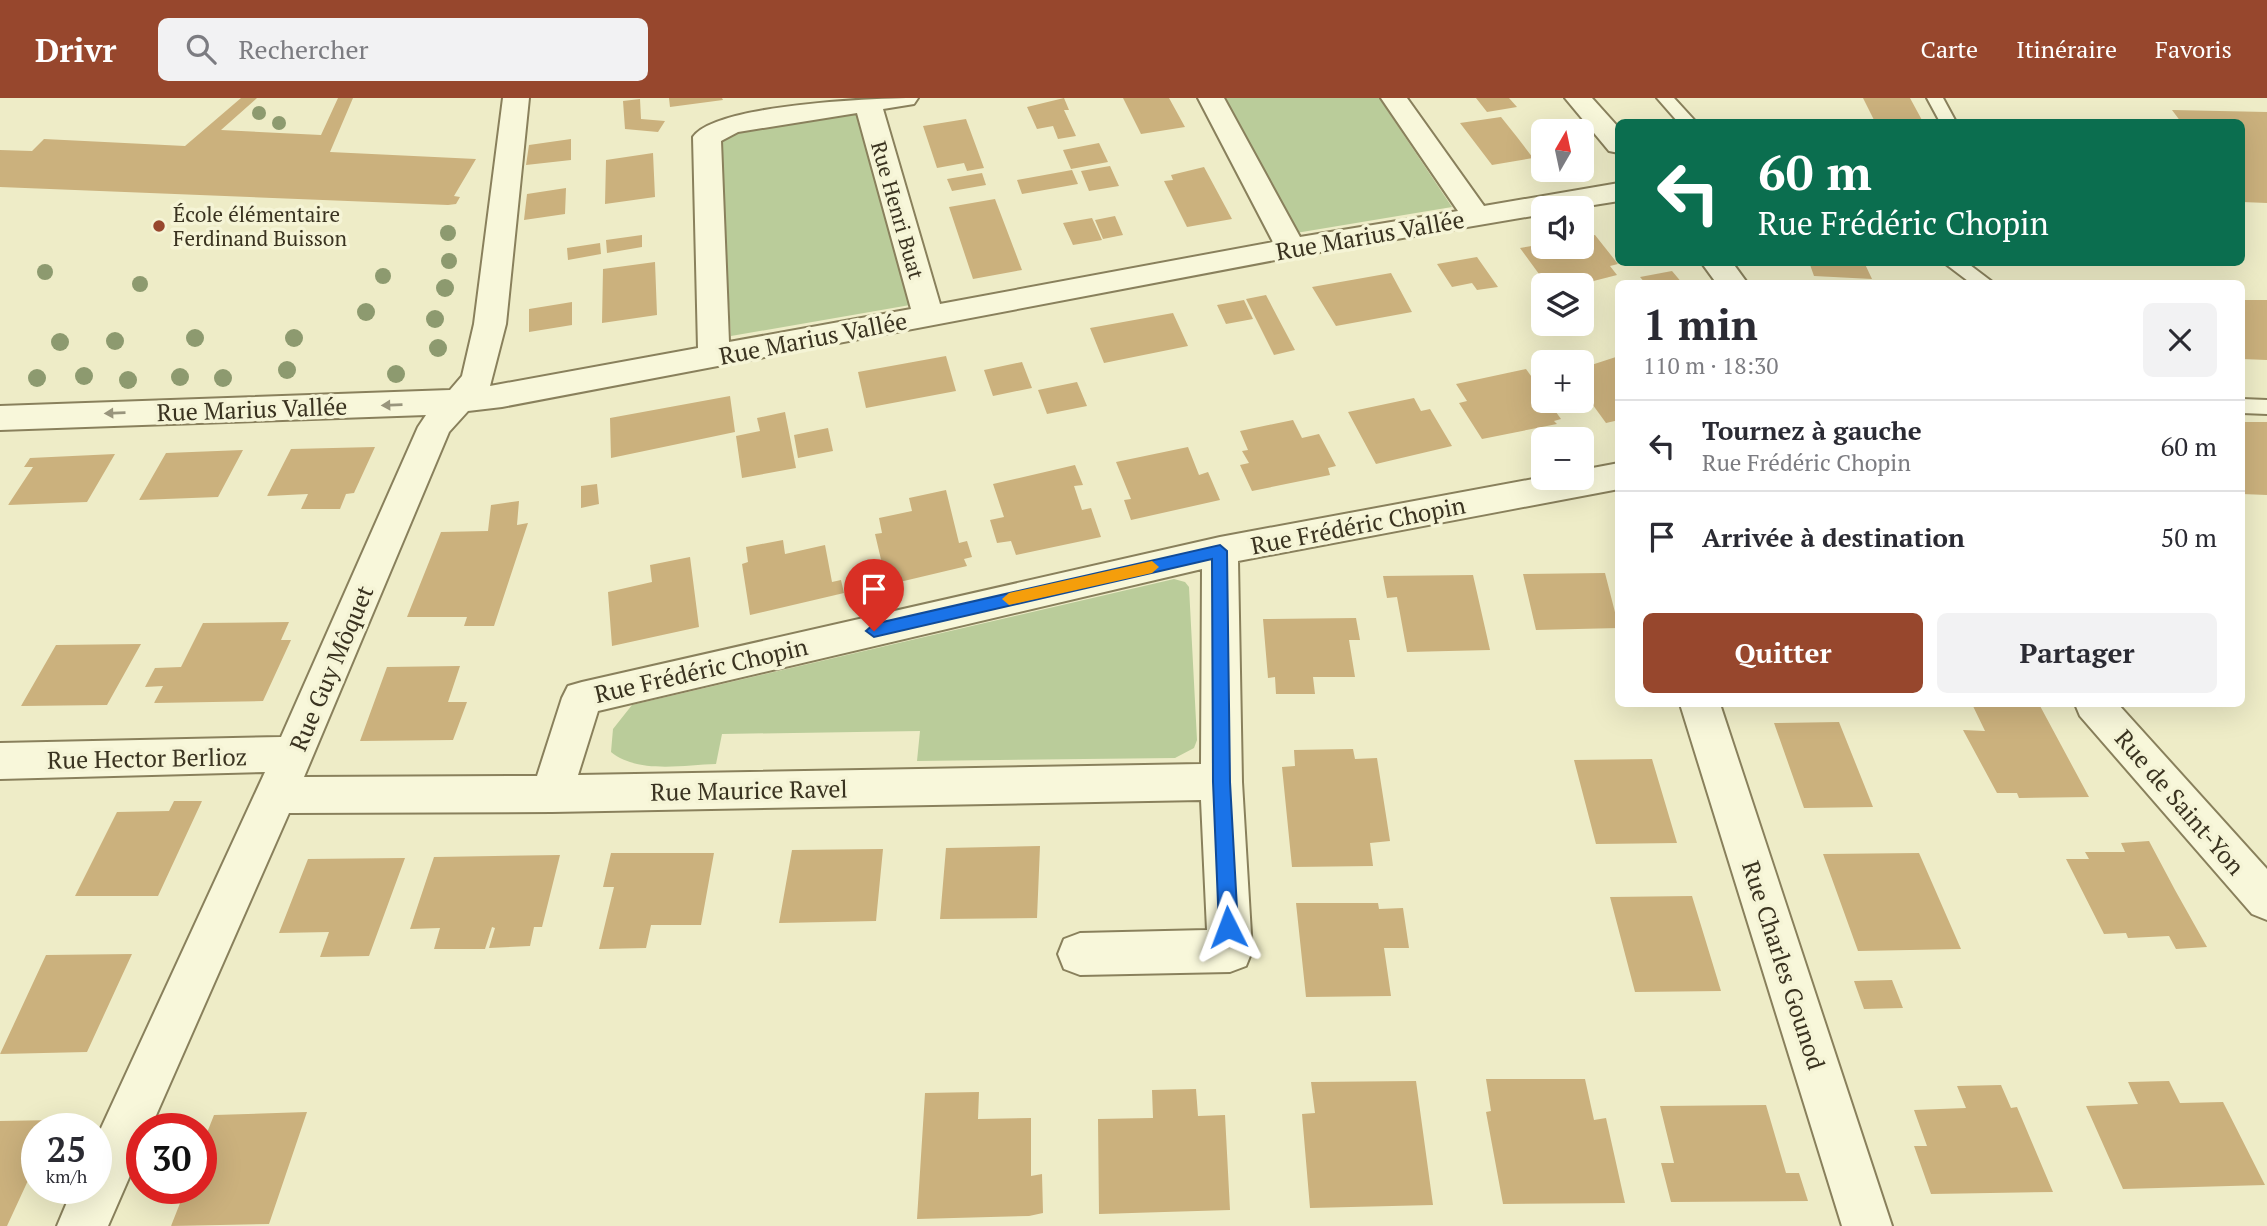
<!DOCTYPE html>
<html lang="fr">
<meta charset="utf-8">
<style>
body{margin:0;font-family:"PT Serif",serif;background:#f2f2f3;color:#2b2b33;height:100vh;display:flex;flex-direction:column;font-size:26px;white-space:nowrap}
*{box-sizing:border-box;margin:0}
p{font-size:23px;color:#7c7c81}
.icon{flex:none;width:38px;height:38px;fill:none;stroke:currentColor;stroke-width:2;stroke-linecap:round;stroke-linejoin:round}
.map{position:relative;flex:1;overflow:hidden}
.details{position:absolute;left:1615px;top:182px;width:630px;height:427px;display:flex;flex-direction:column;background:#fff;border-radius:10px;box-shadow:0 7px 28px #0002}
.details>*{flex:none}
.hud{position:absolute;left:1615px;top:21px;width:630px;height:147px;border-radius:10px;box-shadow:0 7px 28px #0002;background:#0b6e4f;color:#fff;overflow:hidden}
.needle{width:46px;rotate:9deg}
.fabs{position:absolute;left:1531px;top:21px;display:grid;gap:14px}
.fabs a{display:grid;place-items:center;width:63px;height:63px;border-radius:10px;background:#fff;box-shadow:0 7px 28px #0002;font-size:35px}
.speed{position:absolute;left:21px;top:1015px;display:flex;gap:14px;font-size:35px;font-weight:700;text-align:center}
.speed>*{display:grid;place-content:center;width:91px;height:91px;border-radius:50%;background:#fff;box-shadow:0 7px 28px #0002;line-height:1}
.speed small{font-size:18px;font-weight:400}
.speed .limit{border:10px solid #d22;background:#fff;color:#111}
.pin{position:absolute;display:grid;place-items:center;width:60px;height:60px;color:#fff;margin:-72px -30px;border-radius:50% 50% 50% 0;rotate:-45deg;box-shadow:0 0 7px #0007}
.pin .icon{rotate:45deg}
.me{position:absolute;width:77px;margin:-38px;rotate:357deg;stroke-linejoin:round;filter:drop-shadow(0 0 5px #0008)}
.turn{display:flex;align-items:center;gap:24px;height:147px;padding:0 28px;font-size:32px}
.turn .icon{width:91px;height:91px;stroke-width:2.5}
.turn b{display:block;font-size:49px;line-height:60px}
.round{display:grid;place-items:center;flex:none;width:74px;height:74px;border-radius:10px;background:#f2f2f3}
.head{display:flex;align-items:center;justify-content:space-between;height:119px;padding:0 28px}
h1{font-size:42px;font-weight:700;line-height:52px}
.button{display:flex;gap:14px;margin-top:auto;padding:14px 28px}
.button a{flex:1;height:80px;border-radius:10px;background:#97472d;color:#fff;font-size:28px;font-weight:700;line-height:80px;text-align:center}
.button a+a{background:#f2f2f3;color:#2b2b33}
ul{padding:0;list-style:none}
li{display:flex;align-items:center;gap:21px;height:91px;padding:0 28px;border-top:2px solid #e1e1e2}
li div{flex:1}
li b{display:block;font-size:26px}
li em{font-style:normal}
header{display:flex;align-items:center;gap:42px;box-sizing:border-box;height:98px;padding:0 35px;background:#97472d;color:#fff}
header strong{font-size:33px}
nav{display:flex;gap:38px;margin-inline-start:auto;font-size:24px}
.search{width:490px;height:63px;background:#f2f2f3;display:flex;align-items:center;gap:18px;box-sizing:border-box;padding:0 24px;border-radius:10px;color:#7c7c81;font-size:26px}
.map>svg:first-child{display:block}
.green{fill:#bacc9a}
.building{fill:#cbb17d}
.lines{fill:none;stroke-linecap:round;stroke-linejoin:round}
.lane-casing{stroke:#89805c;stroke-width:4}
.street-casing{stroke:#89805c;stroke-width:4}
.lane{fill:#f8f7da;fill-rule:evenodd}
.street{fill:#f8f7da;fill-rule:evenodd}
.tree{fill:#8d9a6f}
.oneway{fill:#99957d}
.route{fill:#1a73e8;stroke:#114b97;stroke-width:2}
.slow{fill:#f59e0b}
.poi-dot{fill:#97472d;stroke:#f5f4d6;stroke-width:2.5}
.labels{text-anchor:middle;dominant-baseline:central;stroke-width:7;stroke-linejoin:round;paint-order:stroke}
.far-street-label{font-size:21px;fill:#3a3320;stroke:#f5f4d6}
.far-poi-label{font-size:21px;fill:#3a3320;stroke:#f5f4d6;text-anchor:start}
.street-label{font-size:24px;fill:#3a3320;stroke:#f5f4d6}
</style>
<header>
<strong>Drivr</strong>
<div class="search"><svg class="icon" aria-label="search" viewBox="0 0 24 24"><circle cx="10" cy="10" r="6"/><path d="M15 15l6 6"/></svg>Rechercher</div>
<nav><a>Carte</a><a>Itinéraire</a><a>Favoris</a></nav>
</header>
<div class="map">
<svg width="2267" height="1128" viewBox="0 0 2267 1128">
<rect width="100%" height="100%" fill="#eeecc7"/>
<path class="green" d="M1224 0H1379L1452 109 1296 135Z
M858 15 910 207 731 238 719 41 732 33Z
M1174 481 1185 484 1189 489 1197 642 1194 650 1175 660 917 663 920 633 722 636 716 666C683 667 638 676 611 654L613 631 632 607Z"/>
<path class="building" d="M241 0H257L221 32 321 37 338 0H353L330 54 476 61 454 98 460 99 456 106 448 107 0 89V52L32 53 44 41 185 48Z
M669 0H722L723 2 670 9Z
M1064 0 1069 12H1064L1076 38 1058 41 1053 28 1037 31 1027 9Z
M1123 0H1169L1185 29 1141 36Z
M1476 0H1509L1517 9 1487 14Z
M1863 0H1910L1923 24H1875Z
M640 1 641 21 665 23 658 34 625 31 623 3Z
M2172 12 2267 14V105L2242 104V24H2181Z
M1501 19 1517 39 1533 60 1492 67 1460 25Z
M966 21 984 70 967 73 964 65 937 70 923 28Z
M571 41V62L526 67 529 47Z
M1099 45 1108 64 1071 71 1063 52Z
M653 55 655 99 605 106 606 62Z
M1110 68 1119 88 1089 93 1081 73Z
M1204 69 1232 121 1187 129 1164 83 1173 82 1171 77Z
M1072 72 1078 86 1022 96 1017 82Z
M982 75 986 87 952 93 947 81Z
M566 90 565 116 524 122 527 96Z
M995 101 1022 172 973 181 949 109Z
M1115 118 1123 137 1103 141 1095 122Z
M1092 120 1102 142 1073 147 1063 125Z
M642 137V149L607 155 606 142Z
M1595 137 1618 166 1610 168 1617 177 1578 187H1547L1520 150 1544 146V149H1582V139Z
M600 145 601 156 568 162 567 150Z
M1477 159 1498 189 1477 192 1472 185 1452 189 1437 166Z
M655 164 657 217 602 225 603 171Z
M1809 164H1864L1872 181 1814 178Z
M1672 173 1683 186H1646L1640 179Z
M1391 175 1412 214 1336 228 1312 189Z
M1266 197 1278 220 1295 252 1274 257 1246 201Z
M1244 202 1253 221 1226 226 1217 207Z
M2242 202H2267V262L2242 261Z
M572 204V227L529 234V211Z
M1173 215 1188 248 1104 265 1090 230Z
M946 258 956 293 866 310 858 274Z
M1619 258V322L1606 325 1582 292V270Z
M1022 264 1032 290 993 298 984 272Z
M1526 271 1544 296V303H1548L1561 321 1554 323 1557 326 1482 341 1459 305 1467 303 1456 286Z
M1077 284 1087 308 1047 316 1038 292Z
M730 298 735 334 611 360 610 320Z
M1414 300 1421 313 1430 311 1452 348 1376 366 1348 314Z
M785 314 796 370 742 380 736 338 760 333 757 320Z
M1293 322 1302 340 1319 336 1336 368 1328 370 1330 377 1252 393 1240 367 1249 365 1242 353 1248 352 1240 333Z
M2242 324H2267V397L2242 396Z
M828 330 833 353 798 360 794 337Z
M375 349 354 395 346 396 340 411H301L308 396 267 398 291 351Z
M1188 349 1199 377 1208 374 1220 402 1131 422 1124 402 1131 401 1116 364Z
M243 352 218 399 139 402 166 355Z
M115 356 87 404 8 407 33 369H24L30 360Z
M1075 367 1083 387 1074 388 1082 412 1091 410 1101 439 1016 457 1011 443 997 445 990 422 1004 419 993 386Z
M597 386 599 406 581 410V388Z
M946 392 959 445 967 443 972 459 964 461 967 468 887 487 875 436 882 435 879 420 912 413 909 400Z
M519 403 517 427 528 425 494 528H464L467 519H407L441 434 488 433 491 407Z
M783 442 785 456 825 447 832 484 841 482 844 495 750 517 742 466 748 464 746 449Z
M690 459 699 529 612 548 608 494 652 484 650 467Z
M1605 475 1619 530 1536 532 1523 476Z
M1473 477 1490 552 1407 554 1397 499 1387 500 1383 478Z
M1356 520 1360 542H1349L1355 579H1313L1315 596H1276L1275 579 1268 580 1263 521Z
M289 524 281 542H291L263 603 154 605 163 588 145 589 155 570 181 569 203 525Z
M141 546 107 607 21 608 56 547Z
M460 568 448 604H467L453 642 360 643 387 569Z
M1972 606H2039L2089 699 2019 700 2017 695H1997L1963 632 1985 633Z
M1839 624 1873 709 1804 710 1774 625Z
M1353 651 1355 661 1377 660 1390 743 1370 745 1373 768 1292 769 1282 669 1295 668 1294 652Z
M1652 661 1677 745 1596 746 1574 662Z
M174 703H202L158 798H75L117 714 169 713Z
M2149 743 2175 792 2207 849 2176 851 2169 838 2128 840 2126 835 2104 836 2066 761H2089L2085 754H2125L2121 745Z
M1040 748 1037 820 940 821 946 750Z
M883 751 876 823 779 825 792 752Z
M611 755H714L701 827H651L646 850 599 851 614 789H603Z
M1919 755 1961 851 1858 853 1823 756Z
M560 757 542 829H534L530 848 489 850 495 830 492 829 485 851H434L440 830 410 831 434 759Z
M405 760 369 858 320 859 329 834 279 835 308 761Z
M1692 798 1721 893 1635 894 1610 799Z
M1296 805H1378L1379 811 1403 810 1409 850H1384L1391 898 1306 899Z
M132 856 87 954 0 956 46 857Z
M1892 882 1903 910 1864 911 1854 883Z
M1486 981H1585L1594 1022 1606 1020 1625 1105 1503 1106 1486 1014 1491 1013Z
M1416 983 1433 1107 1310 1110 1302 1016 1315 1015 1311 984Z
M2169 983 2180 1005 2223 1004 2265 1087 2123 1091 2086 1008 2138 1006 2128 984Z
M2001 987 2011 1010 2017 1009 2053 1094 1931 1096 1914 1048H1927L1914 1012 1966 1010 1957 988Z
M1196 991 1198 1018 1225 1017 1230 1112 1099 1116 1098 1021 1153 1020 1152 992Z
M979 994 978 1021 1031 1020V1078L1042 1076 1043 1115 1029 1118 917 1121 925 995Z
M1766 1007 1786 1075H1799L1808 1103 1671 1104 1661 1065H1674L1660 1008Z
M307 1014 269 1126 171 1128 186 1090H201V1050L214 1017Z
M56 1022 52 1031H37V1063L7 1128H0V1023Z"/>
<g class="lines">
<defs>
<path id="lane" d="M1657 0H1674L1696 24H1678Z
M1927 0H1943L1956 24H1940Z
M1943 164H1966L1995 186H1972Z
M2242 301 2267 302V316L2242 315Z"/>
<path id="street" d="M503 0H529L506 226 490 288 698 250 693 39C716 6 877 0 918 0L914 6 883 11 940 206 1273 144 1198 0H1224L1300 139 1458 113 1381 0H1407L1484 108 1619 85V103L1575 110H1544V116L1291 159 502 309 468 313 449 334 304 679 537 678 562 600 568 588 582 584 1220 439 1544 379 1582 380V372L1619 365V391L1238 463 1242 684 1252 853 1246 868 1230 874 1080 877 1064 871 1058 856 1064 841 1080 835 1207 832 1201 702 552 714 289 715 150 1031H142V1050L108 1128H57L73 1090H96V1041L265 674 0 681V645L281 639 418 329 426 317 0 332V308L450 292 462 278 474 226ZM857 15 911 211 729 244 721 43 738 34ZM1202 471 1201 666 578 677 598 613Z
M1565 0H1592L1619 30V55L1609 53Z
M1701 164H1732L1748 186H1717Z
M1680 606H1720L1892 1128H1842Z
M2075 606H2118L2267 771V822L2252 816 2080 618Z"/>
</defs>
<use href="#lane" class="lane-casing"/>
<use href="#street" class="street-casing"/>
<use href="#lane" class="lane"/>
<use href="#street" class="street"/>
</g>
<g class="tree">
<circle cx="259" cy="15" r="7"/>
<circle cx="279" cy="25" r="7"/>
<circle cx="448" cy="135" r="8"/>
<circle cx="449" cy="163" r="8"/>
<circle cx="45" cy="174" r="8"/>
<circle cx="383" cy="178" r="8"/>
<circle cx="140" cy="186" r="8"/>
<circle cx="445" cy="190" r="9"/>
<circle cx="366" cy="214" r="9"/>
<circle cx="435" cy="221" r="9"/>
<circle cx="195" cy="240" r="9"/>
<circle cx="294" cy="240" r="9"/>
<circle cx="115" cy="243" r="9"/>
<circle cx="60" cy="244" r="9"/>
<circle cx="438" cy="250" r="9"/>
<circle cx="287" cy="272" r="9"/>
<circle cx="396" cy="276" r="9"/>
<circle cx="84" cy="278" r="9"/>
<circle cx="180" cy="279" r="9"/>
<circle cx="37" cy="280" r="9"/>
<circle cx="223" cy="280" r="9"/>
<circle cx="128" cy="282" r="9"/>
</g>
<defs><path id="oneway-solid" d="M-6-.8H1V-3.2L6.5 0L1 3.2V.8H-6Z" transform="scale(1.75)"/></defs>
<g class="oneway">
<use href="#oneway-solid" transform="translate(392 307) rotate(178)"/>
<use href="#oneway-solid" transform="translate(115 315) rotate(178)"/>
</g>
<path class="route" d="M1220 447 1227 453 1230 684 1238 829 1235 835 1228 837 1222 835 1219 829 1213 684 1212 461 874 539 866 533 874 526Z"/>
<path class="slow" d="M1152 463 1159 469 1152 475 1009 507 1002 501 1009 495Z"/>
<circle class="poi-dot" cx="159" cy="128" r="7"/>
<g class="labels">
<g class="far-street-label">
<text transform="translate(898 112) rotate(74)">Rue Henri Buat</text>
</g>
<g class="far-poi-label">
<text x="173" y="116">École élémentaire<tspan x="173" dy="24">Ferdinand Buisson</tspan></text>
</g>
<g class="street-label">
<text transform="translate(1370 137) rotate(-10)">Rue Marius Vallée</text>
<text transform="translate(813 240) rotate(-11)">Rue Marius Vallée</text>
<text transform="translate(252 311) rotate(-2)">Rue Marius Vallée</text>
<text transform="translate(1358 427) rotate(-11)">Rue Frédéric Chopin</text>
<text transform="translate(331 570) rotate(-67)">Rue Guy Môquet</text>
<text transform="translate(701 572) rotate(-13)">Rue Frédéric Chopin</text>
<text transform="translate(147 660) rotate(-1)">Rue Hector Berlioz</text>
<text transform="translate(749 692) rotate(-1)">Rue Maurice Ravel</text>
<text transform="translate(2180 704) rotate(49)">Rue de Saint-Yon</text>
<text transform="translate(1784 867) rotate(72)">Rue Charles Gounod</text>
</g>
</g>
</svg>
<div class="fabs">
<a><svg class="needle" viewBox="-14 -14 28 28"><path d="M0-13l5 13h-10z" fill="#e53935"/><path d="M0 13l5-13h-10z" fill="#7c7c81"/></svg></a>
<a><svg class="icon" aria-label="sound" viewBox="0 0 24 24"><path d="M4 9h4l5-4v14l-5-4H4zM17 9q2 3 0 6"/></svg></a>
<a><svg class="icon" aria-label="layers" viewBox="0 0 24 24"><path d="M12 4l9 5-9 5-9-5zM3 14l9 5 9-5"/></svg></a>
<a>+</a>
<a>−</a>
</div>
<div class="speed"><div>25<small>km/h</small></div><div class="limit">30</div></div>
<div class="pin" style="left:874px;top:533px;background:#d93025"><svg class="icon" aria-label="arrive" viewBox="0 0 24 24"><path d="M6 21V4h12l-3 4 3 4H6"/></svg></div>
<svg class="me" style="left:1228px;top:829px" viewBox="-20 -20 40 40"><path d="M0-17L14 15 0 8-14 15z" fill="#1a73e8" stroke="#fff" stroke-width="4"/></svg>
<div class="hud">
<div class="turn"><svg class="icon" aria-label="left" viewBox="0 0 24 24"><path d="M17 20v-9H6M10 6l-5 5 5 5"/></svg><div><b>60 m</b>Rue Frédéric Chopin</div></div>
</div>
<section class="details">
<div class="head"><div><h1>1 min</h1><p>110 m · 18:30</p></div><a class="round"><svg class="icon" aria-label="close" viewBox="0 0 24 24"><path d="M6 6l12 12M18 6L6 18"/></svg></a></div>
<ul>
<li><svg class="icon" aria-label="left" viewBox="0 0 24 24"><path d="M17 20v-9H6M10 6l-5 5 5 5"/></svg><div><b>Tournez à gauche</b><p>Rue Frédéric Chopin</p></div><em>60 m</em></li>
<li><svg class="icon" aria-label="arrive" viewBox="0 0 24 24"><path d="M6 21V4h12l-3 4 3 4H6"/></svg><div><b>Arrivée à destination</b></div><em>50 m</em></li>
</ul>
<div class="button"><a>Quitter</a><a>Partager</a></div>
</section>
</div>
